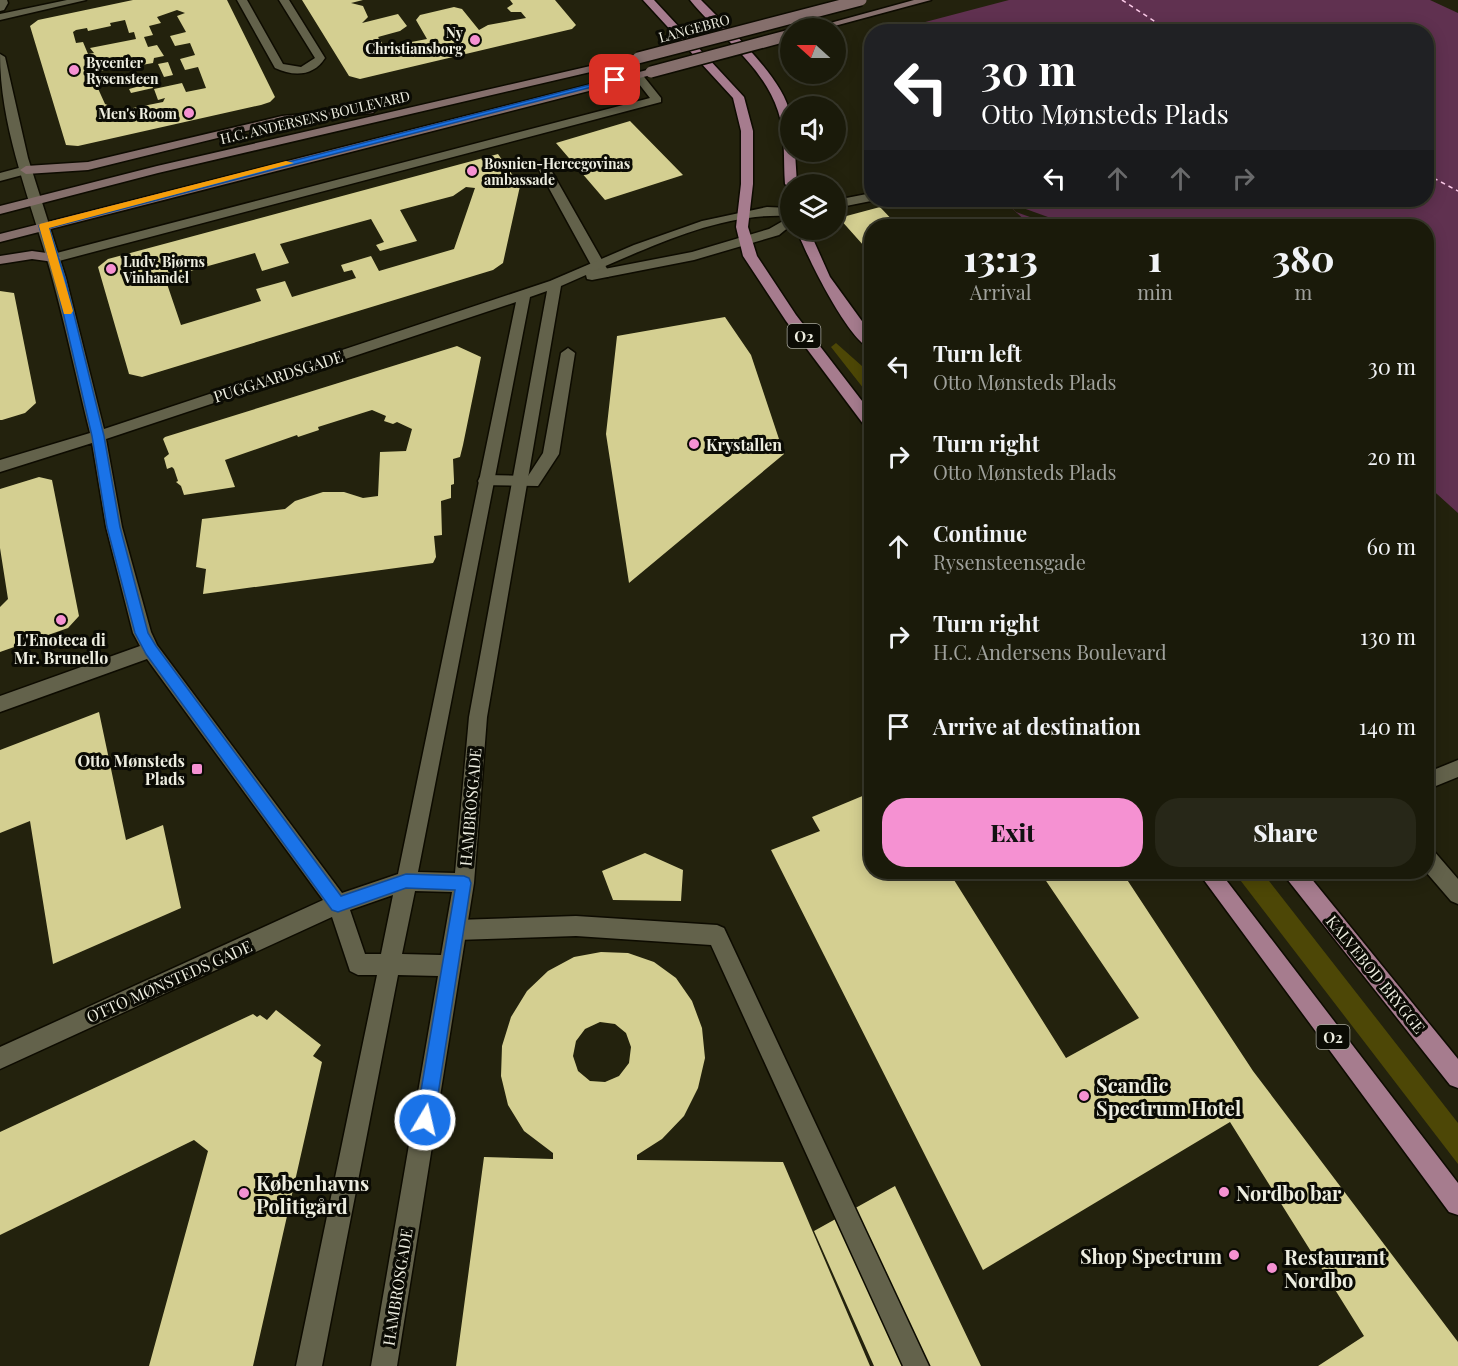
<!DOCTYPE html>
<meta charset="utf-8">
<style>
body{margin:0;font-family:"Playfair Display",serif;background:#272718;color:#f1f3f6;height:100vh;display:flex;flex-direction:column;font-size:22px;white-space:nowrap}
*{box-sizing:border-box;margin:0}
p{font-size:20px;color:#9fa19c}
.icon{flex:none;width:33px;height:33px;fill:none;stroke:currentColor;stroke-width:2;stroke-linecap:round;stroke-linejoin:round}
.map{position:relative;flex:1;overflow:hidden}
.side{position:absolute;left:864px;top:219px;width:570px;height:660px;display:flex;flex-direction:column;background:#1a1a0a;border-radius:24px;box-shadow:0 3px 15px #0003,0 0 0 2px #38382b}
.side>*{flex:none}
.guide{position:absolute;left:864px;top:24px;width:570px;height:183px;border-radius:24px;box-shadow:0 3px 15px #0003,0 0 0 2px #38382b;background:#202124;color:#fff;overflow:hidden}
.needle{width:39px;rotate:291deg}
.buttons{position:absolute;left:780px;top:18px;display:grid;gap:12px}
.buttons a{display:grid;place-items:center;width:66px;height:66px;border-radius:50%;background:#1a1a0a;box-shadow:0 3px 15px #0003,0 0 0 2px #38382b;font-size:30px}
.pin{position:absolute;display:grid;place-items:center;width:51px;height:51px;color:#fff;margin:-26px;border-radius:12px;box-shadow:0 3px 9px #0006}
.me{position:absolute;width:66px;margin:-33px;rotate:9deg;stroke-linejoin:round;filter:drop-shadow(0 0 4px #0008)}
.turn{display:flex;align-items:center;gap:21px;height:126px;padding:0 18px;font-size:27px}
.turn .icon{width:78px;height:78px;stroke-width:2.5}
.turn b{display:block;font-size:42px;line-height:51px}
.lanes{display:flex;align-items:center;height:57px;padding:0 18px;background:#0003;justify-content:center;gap:30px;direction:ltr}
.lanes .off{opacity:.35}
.eta{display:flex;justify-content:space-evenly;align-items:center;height:102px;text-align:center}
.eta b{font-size:36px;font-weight:800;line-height:42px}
.cta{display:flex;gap:12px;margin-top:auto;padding:12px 18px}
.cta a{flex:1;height:69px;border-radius:24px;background:#f591d2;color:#111;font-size:24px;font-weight:800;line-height:69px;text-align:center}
.cta a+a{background:#272718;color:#f1f3f6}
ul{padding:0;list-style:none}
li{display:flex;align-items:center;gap:18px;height:90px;padding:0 18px}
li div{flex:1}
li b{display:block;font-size:22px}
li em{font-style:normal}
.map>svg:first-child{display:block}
.green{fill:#4d4706}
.water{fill:#603150}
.pier{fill:#23220d}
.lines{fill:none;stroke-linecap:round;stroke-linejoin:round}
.ferry{stroke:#fccbe9;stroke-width:1.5;stroke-dasharray:4.5 4;stroke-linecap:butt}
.building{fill:#d4cf91;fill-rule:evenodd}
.lane-casing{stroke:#0d0b00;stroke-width:3}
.street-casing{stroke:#0d0b00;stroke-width:3}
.secondary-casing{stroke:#0d0b00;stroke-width:3}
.primary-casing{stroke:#0d0b00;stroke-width:3}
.lane{fill:#63624b;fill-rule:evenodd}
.street{fill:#63624b;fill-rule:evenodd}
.secondary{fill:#856f6c;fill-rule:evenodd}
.primary{fill:#a67c8e;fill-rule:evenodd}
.secondary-bridge-casing{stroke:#0d0b00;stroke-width:14;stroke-linecap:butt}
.secondary-bridge{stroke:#856f6c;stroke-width:11}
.route{fill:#1a73e8;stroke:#114b97;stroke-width:1.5}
.slow{fill:#f59e0b}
.poi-dot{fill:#f591d2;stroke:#0b0b04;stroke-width:2}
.labels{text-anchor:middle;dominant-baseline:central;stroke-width:6;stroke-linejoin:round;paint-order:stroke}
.far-street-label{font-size:14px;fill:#edede0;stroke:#0b0b04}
.far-poi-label{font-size:14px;font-weight:bold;fill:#edede0;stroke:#0b0b04;text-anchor:start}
.shield{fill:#0b0b04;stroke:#a9a99e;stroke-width:1.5}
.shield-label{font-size:15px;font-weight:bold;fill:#edede0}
.street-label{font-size:16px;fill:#edede0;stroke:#0b0b04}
.poi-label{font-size:16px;font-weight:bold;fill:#edede0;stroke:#0b0b04;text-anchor:start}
.near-poi-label{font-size:20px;font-weight:bold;fill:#edede0;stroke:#0b0b04;text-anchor:start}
</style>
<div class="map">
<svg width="1458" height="1366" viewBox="0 0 1458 1366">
<rect width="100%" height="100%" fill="#23220d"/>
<path class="green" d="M836 343 871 374V398L831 347Z
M1234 872H1262L1458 1123V1164Z"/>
<path class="water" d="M841 0H1430L1458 13V513L1427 485 1426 226H1031L1003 200H1426V32L880 31Z"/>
<path class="pier" d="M838 0H1009L891 31 875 32Z
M1006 202 1073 226H1055L1016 212Z"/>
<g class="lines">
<path class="ferry" d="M1122 0 1171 32
M1426 174 1458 191"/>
</g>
<path class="building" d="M133 0H227L275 97 270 102 261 105 78 146 66 145 30 26 38 20ZM177 10 185 13 177 16 186 32 170 36 175 46 190 43 195 55 180 59 185 70 198 67 206 88 186 92 182 83 154 89 158 100 165 98 163 102 98 115 110 106 105 104 91 73 135 63 136 66 153 63 154 58 164 56 157 45 148 47 144 37 153 35 149 26 161 23 157 17ZM125 20 129 33 134 32 136 39 90 48 94 53 88 54 83 42 76 43 73 32 76 30 87 28 88 31 111 26 110 23Z
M302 0H363L351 3 363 6 368 17 362 23 398 14 407 26 400 31 378 37 385 47 427 39 416 20 420 15 454 7 462 9 479 30 488 25 526 18 521 12H511L507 8 513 4 510 0H555L576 25 572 29 360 79 349 76Z
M168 62 173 75 164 77 158 64Z
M151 83 153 88 131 93 129 89Z
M630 121 683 175 605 200 556 143Z
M498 154 520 186 503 263 493 270 142 377 129 374 98 267 108 259ZM466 187 475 188 454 249 379 271 371 256 341 265 344 272 352 270 356 278 292 297 285 281 256 289 261 301 181 325 165 278 255 253 262 271 289 263 280 244 371 219 384 242 376 245 380 251 417 241 400 210 453 196Z
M880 207 898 226H872V255L839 218Z
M0 291 14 293 36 403 25 413 2 420H0Z
M725 317 751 355 784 454 629 583 606 434 617 336Z
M457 346 481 357 463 445 460 457 453 459 454 480V484L451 485V498L441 501 442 535 434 536 436 557 433 563 203 594 206 569 196 567 202 519 285 509 295 501 323 492H344L363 498 378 496 380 452 406 451 412 429 397 422 393 424 384 421 386 416 372 410 318 427 319 430 298 437 297 435 225 460 235 487 184 495 181 486 176 482 178 481 174 469 172 467 167 469 164 458 169 454 163 439 165 437Z
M39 477 52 480 79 616 68 628 0 652V607L8 599 0 548V489Z
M99 712 126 840 163 825 181 908 53 964 30 821 0 833V750Z
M872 792V872H949L1066 1058 1139 1018 1040 872H1122L1253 1071 1458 1342V1366H1318L1364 1336 1230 1122 983 1270 771 850 820 831 812 817Z
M645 853 683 870 681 901 613 900 602 871Z
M601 952 628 953 654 962 676 978 692 1001 702 1028 705 1058 698 1088 684 1116 662 1139 637 1155V1160L783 1162 870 1366H456L484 1157 553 1159V1153L524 1131 508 1105 501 1076 502 1046 511 1017 527 991 548 971 574 957ZM600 1022 615 1024 626 1033 631 1047 629 1063 619 1076 605 1082 590 1081 578 1071 573 1056 576 1041 585 1029Z
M276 1010 321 1045 313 1056 322 1062 253 1366H149L208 1151 194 1140 0 1235V1132L253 1014 257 1017 260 1015 267 1020Z
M895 1186 981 1366H874L814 1231Z"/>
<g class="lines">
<defs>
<path id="lane" d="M0 0H7L8 3 4 10 0 11Z
M237 0H247L283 64 301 67 315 58 279 0H289L325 58C314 76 294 77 275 68Z
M637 72 641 73 661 98V102L59 261 54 262 47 258 49 255 650 98 632 75Z
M26 166 32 170 30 173 0 181V173Z
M545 166 551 170 610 274 608 277H598L596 274 539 170Z
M872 193V200H876L836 208V200Z
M568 348 575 353 559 454 538 486 480 485 478 481 480 477 486 475 528 476 543 453 561 353Z
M1458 760V777L1426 790V773Z
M1426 848 1433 850 1458 879V904L1451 901 1426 872Z
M576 916 717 925 724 928 929 1366H903L711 945 576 936 456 940 449 937 446 930 449 923 456 920Z"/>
<path id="street" d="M67 0H86L0 20V14Z
M0 54 5 57 28 158 66 278 104 429 550 281 634 245 702 221 767 207 790 208V216C722 212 655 245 594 271L692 252 769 229 790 217V226L779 235 694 260 592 280 587 279 586 275 561 286 487 717 474 883 397 1366H371L438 976 398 975 322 1366H296L377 975H358L350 971 332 917 0 1069V1047L323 900 147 659 0 712V696L140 646 133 633 106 527 92 443 0 472V460L90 433C77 381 66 328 52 277 32 204 0 130 0 54ZM547 291 469 717 455 873 418 872 530 297ZM516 302 398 874 342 893 157 645 151 632 122 527 106 439ZM415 891 452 892 441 955 402 954ZM393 895 381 954H365L350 910Z"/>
<path id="secondary" d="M914 0H931L827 28H812Z
M638 55 642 56V60L158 173 0 214V206L157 166Z
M651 69 655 70V74L0 242V234Z
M369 108 375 111 373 113 282 122 88 170 26 174 20 170 26 166 88 162 282 116Z
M32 251 54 254 61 258 54 262 32 259 0 264V256Z"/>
<path id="primary" d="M643 0H654L744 97 753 131V184L748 227 757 256 796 315 872 414V430L867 429 786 321 743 256 736 227 741 184V131L733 98Z
M690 0H701C726 26 784 78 790 114 792 126 790 139 790 152H795L797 184H790V188L785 184C783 160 786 134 778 111 763 65 719 36 690 0Z
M797 230H809L830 277 872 335V349C849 343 805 253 797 230Z
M1198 872H1220L1458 1183V1215L1449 1212Z
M1284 872H1306L1458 1059V1088L1450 1085 1287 879Z"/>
</defs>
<use href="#lane" class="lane-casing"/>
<use href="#street" class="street-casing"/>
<use href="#secondary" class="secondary-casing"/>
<use href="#primary" class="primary-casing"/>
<use href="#lane" class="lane"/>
<use href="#street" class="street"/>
<use href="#secondary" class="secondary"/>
<use href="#primary" class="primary"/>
<defs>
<path id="secondary-bridge" d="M638 58 861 0
M651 72 790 35"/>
</defs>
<use href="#secondary-bridge" class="secondary-bridge-casing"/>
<use href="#secondary-bridge" class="secondary-bridge"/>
</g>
<path class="route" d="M612 79 619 80 49 228 65 278 104 436 120 527 148 633 156 646 341 896 406 874 464 876 469 878 471 883 434 1120 431 1126 425 1129 419 1126 416 1120 455 890 406 888 338 912 332 910 146 654 135 633 107 527 92 436 55 278 39 226Z"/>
<path class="slow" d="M286 161 294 163 49 228 73 311 71 314H64L39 226 40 224Z"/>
<g class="poi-dot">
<circle cx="475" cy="40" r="6"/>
<circle cx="74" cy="70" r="6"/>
<circle cx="189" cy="113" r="6"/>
<circle cx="472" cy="171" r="6"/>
<circle cx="111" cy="269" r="6"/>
<circle cx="694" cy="444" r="6"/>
<circle cx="61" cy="620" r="6"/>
<rect x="191" y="763" width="12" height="12" rx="3"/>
<circle cx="1084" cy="1096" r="6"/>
<circle cx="1224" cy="1192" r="6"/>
<circle cx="244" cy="1193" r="6"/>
<circle cx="1234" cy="1255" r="6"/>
<circle cx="1272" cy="1268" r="6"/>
</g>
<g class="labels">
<g class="far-street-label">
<text transform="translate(694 28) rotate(-15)">LANGEBRO</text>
<text transform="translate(315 117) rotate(-13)">H.C. ANDERSENS BOULEVARD</text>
</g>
<g class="far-poi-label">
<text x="463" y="32" text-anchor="end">Ny<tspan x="463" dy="16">Christiansborg</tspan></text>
<text x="86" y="62">Bycenter<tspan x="86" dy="16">Rysensteen</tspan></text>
<text x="177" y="113" text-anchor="end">Men's Room</text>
<text x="484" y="163">Bosnien-Hercegovinas<tspan x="484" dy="16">ambassade</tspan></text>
<text x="123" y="261">Ludv. Bjørns<tspan x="123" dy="16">Vinhandel</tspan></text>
</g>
<g class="shield">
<rect x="787.5" y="324" width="33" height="24" rx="4.5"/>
<rect x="1316.5" y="1025" width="33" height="24" rx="4.5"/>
</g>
<g class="shield-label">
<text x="804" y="336">O2</text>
<text x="1333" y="1037">O2</text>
</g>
<g class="street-label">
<text transform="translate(278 376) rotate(-18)">PUGGAARDSGADE</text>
<text transform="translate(470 807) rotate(-85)">HAMBROSGADE</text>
<text transform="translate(1376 974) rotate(51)">KALVEBOD BRYGGE</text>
<text transform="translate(169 981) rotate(-24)">OTTO MØNSTEDS GADE</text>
<text transform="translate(397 1287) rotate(-81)">HAMBROSGADE</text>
</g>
<g class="poi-label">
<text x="706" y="444">Krystallen</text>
<text x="61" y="639" text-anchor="middle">L'Enoteca di<tspan x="61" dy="18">Mr. Brunello</tspan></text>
<text x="185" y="760" text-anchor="end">Otto Mønsteds<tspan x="185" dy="18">Plads</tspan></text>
</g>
<g class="near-poi-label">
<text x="1096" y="1084">Scandic<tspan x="1096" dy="23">Spectrum Hotel</tspan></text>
<text x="256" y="1182">Københavns<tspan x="256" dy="23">Politigård</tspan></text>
<text x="1236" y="1192">Nordbo bar</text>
<text x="1222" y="1255" text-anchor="end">Shop Spectrum</text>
<text x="1284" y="1256">Restaurant<tspan x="1284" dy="23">Nordbo</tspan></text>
</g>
</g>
</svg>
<div class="buttons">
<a><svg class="needle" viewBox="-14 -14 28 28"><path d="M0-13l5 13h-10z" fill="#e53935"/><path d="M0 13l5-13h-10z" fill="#9fa19c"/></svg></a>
<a><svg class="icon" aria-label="sound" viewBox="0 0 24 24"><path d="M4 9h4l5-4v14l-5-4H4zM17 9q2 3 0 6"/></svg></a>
<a><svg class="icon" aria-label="layers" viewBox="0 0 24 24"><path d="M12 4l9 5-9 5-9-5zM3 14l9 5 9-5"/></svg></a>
</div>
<div class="pin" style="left:615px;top:80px;background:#d93025"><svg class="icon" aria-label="arrive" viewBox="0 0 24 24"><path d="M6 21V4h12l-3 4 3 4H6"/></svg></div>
<svg class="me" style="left:425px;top:1120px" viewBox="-20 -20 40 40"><circle r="17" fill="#1a73e8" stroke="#fff" stroke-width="3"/><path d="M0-11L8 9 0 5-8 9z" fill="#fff"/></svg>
<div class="guide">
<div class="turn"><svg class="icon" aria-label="left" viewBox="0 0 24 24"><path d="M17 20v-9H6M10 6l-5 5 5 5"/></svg><div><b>30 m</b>Otto Mønsteds Plads</div></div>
<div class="lanes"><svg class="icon" aria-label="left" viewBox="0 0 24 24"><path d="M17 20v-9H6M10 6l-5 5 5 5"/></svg><svg class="icon off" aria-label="ahead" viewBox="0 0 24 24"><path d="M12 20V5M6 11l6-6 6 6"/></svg><svg class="icon off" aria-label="ahead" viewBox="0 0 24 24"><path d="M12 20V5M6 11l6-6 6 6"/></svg><svg class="icon off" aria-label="right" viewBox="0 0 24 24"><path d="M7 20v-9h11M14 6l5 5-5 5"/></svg></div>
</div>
<section class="side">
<div class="eta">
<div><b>13:13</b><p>Arrival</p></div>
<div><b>1</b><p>min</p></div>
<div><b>380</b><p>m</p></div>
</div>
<ul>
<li><svg class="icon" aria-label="left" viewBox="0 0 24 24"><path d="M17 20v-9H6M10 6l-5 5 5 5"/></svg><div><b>Turn left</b><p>Otto Mønsteds Plads</p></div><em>30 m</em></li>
<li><svg class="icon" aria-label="right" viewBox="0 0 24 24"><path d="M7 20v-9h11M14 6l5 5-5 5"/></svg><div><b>Turn right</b><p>Otto Mønsteds Plads</p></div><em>20 m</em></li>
<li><svg class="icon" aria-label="ahead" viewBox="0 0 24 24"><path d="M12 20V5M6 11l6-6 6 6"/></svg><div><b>Continue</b><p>Rysensteensgade</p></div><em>60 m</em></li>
<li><svg class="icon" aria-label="right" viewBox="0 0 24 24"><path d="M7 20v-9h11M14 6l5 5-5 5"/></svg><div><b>Turn right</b><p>H.C. Andersens Boulevard</p></div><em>130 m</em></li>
<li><svg class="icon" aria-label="arrive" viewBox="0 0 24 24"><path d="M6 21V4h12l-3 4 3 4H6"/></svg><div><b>Arrive at destination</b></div><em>140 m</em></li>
</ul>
<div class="cta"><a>Exit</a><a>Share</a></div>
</section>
</div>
